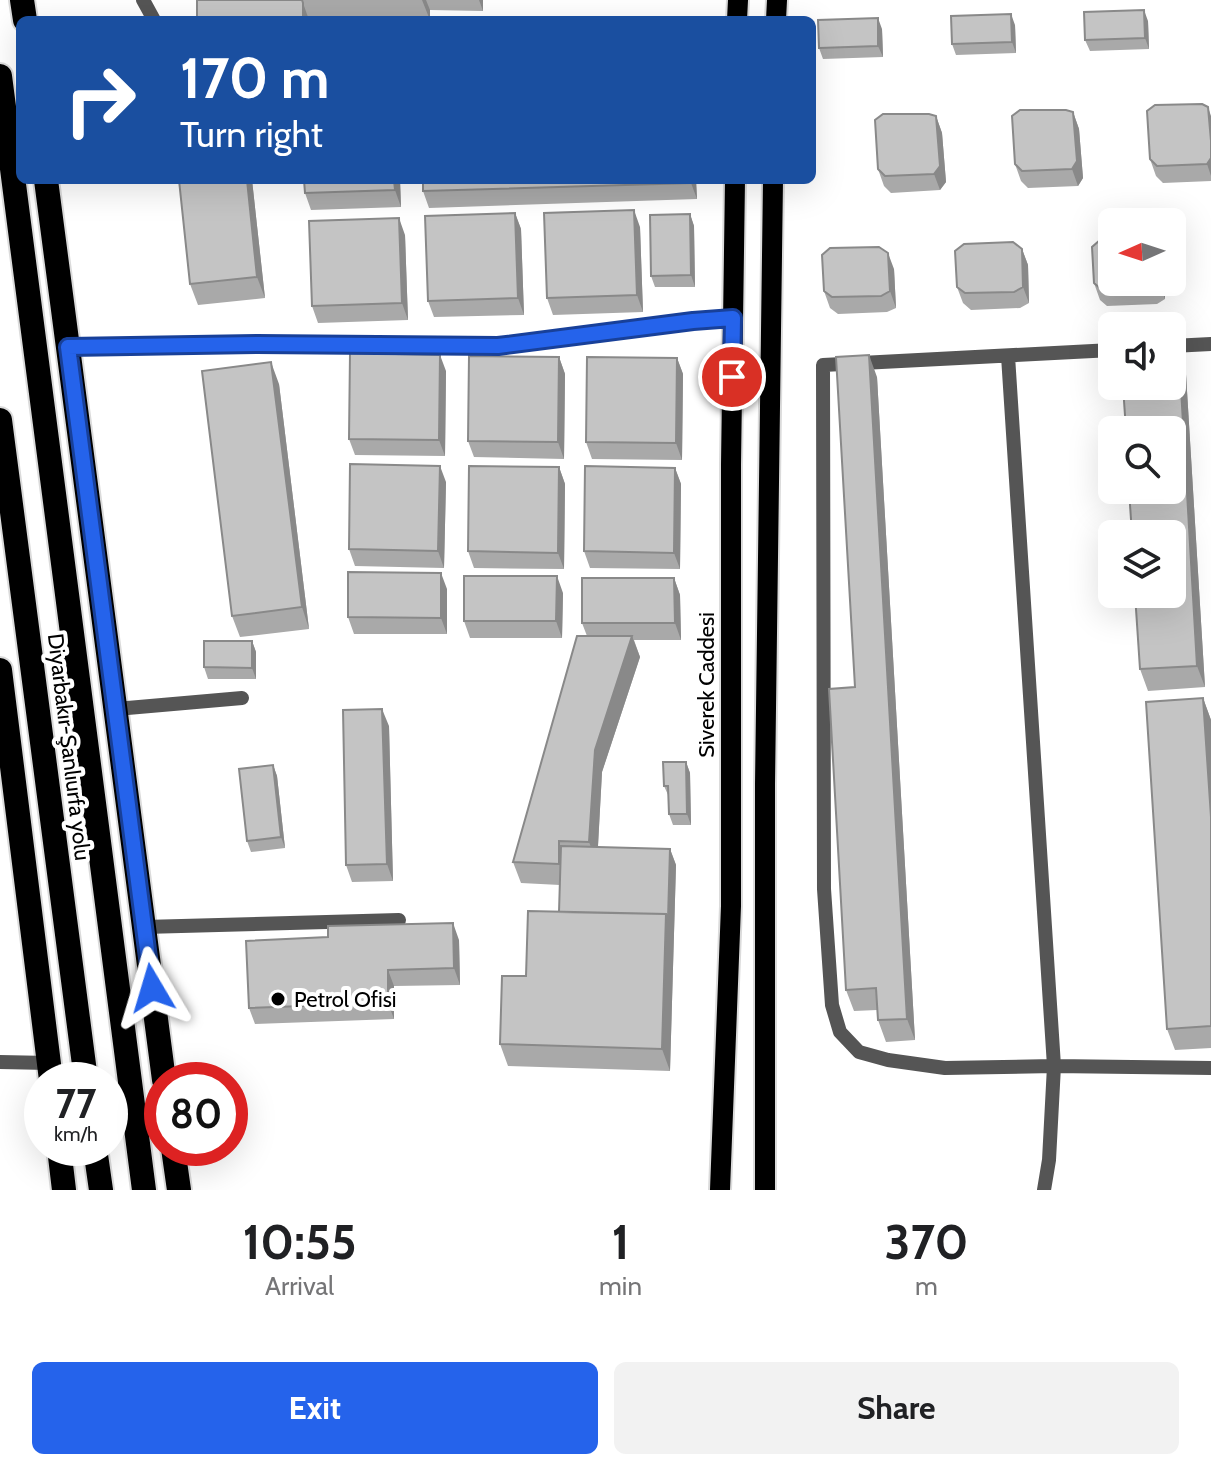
<!DOCTYPE html>
<meta charset="utf-8">
<style>
body{margin:0;font-family:Cabin,sans-serif;background:#f2f2f2;color:#202124;height:100vh;display:flex;flex-direction:column;font-size:30px;white-space:nowrap}
*{box-sizing:border-box;margin:0}
p{font-size:26px;color:#757577}
.icon{flex:none;width:44px;height:44px;fill:none;stroke:currentColor;stroke-width:2;stroke-linecap:round;stroke-linejoin:round}
.map{position:relative;height:1190px;overflow:hidden}
.panel{display:flex;flex-direction:column;background:#fff;flex:1}
.panel>*{flex:none}
.banner{position:absolute;left:16px;top:16px;width:800px;height:168px;border-radius:12px;box-shadow:0 8px 32px #0002;background:#1a4fa0;color:#fff;overflow:hidden}
.needle{width:52px;rotate:267deg}
.buttons{position:absolute;left:1098px;top:208px;display:grid;gap:16px}
.buttons a{display:grid;place-items:center;width:88px;height:88px;border-radius:12px;background:#fff;box-shadow:0 8px 32px #0002;font-size:40px}
.speed{position:absolute;left:24px;top:1062px;display:flex;gap:16px;font-size:40px;font-weight:700;text-align:center}
.speed>*{display:grid;place-content:center;width:104px;height:104px;border-radius:50%;background:#fff;box-shadow:0 8px 32px #0002;line-height:1}
.speed small{font-size:20px;font-weight:400}
.speed .limit{border:12px solid #d22;background:#fff;color:#111}
.pin{position:absolute;display:grid;place-items:center;width:68px;height:68px;color:#fff;margin:-34px;border:4px solid #fff;border-radius:50%;box-shadow:0 2px 8px #0007}
.me{position:absolute;width:88px;margin:-44px;rotate:353deg;stroke-linejoin:round;filter:drop-shadow(0 0 6px #0008)}
.turn{display:flex;align-items:center;gap:28px;height:168px;padding:0 32px;font-size:36px}
.turn .icon{width:104px;height:104px;stroke-width:2.5}
.turn b{display:block;font-size:56px;line-height:68px}
.eta{display:flex;justify-content:space-evenly;align-items:center;height:136px;text-align:center}
.eta b{font-size:48px;font-weight:700;line-height:56px}
.button{display:flex;gap:16px;margin-top:auto;padding:16px 32px}
.button a{flex:1;height:92px;border-radius:12px;background:#2563eb;color:#fff;font-size:32px;font-weight:700;line-height:92px;text-align:center}
.button a+a{background:#f2f2f2;color:#202124}
.map>svg:first-child{display:block}
.lines{fill:none;stroke-linecap:round;stroke-linejoin:round}
.primary-casing{stroke:#dbdbdb;stroke-width:24}
.highway-casing{stroke:#dbdbdb;stroke-width:28}
.lane{stroke:#555;stroke-width:14}
.primary{stroke:#000;stroke-width:20}
.highway{stroke:#000;stroke-width:24}
.wall{fill:#a9a9a9}
.shaded-wall{fill:#898989}
.building{fill:#c4c4c4;stroke:#898989;stroke-width:2}
.route-casing{stroke:#184099;stroke-width:20}
.route{stroke:#2563eb;stroke-width:14}
.poi-dot{fill:#000;stroke:#fff;stroke-width:3}
.labels{text-anchor:middle;dominant-baseline:central;stroke-width:8;stroke-linejoin:round;paint-order:stroke}
.street-label{font-size:22px;fill:#000;stroke:#fff}
.poi-label{font-size:22px;fill:#000;stroke:#fff;text-anchor:start}
</style>
<div class="map">
<svg width="1211" height="1190" viewBox="0 0 1211 1190">
<rect width="100%" height="100%" fill="#fff"/>
<g class="lines">
<defs>
<path id="primary" d="M737 20 738 0
M776 20 777 0
M720 1190 731 906V465L735 180
M765 1190V784L773 180"/>
<path id="highway" d="M22 0 25 20
M0 76 144 1190
M46 180 164 1080
M0 420 86 1080
M0 670 51 1080
M59 1148 64 1190
M95 1148 101 1190
M173 1148 179 1190"/>
</defs>
<use href="#primary" class="primary-casing"/>
<use href="#highway" class="highway-casing"/>
<path class="lane" d="M143 0 154 20
M1172 346 1211 344
M68 347 257 344 498 346 693 321 733 318
M1112 350 823 365 824 889 832 1005 840 1032 859 1052 888 1060 945 1068 1054 1066 1211 1068
M1008 356 1054 1066 1049 1160 1044 1190
M116 709 242 698
M144 927 399 920
M0 1062 49 1063"/>
<use href="#primary" class="primary"/>
<use href="#highway" class="highway"/>
</g>
<path class="wall" d="M197 0H483V11L430 10V20H197Z
M1148 21 1149 49 1090 51 1085 40Z
M1015 25 1016 53 956 55 952 44Z
M882 29 883 57 823 59 819 48Z
M1073 112 1079 129 1083 178 1078 186 1028 188 1021 181 1015 164Z
M936 116 942 133 946 182 940 190 891 193 884 186 878 169Z
M1211 116V181L1163 183 1156 176 1150 159Z
M179 180H252L265 298 198 305 190 284Z
M400 180 401 207 311 210 305 193Z
M423 180H696L697 199 429 208 423 191Z
M515 213 521 229 524 315 434 317 428 301Z
M690 214 694 226 695 287H655L651 276Z
M640 227 643 312 553 315 547 298Z
M405 235 408 320 318 323 312 306Z
M1022 249 1028 265 1029 303 1020 308 971 310 963 303 957 287Z
M894 269 896 308 887 312 838 314 830 308 824 291Z
M1112 282H1165V299L1157 304 1107 306 1100 300 1094 283Z
M559 357 565 374 564 459 474 457 468 441Z
M677 358 683 374 682 460 592 459 586 442Z
M1185 358 1205 687 1148 691 1140 669Z
M446 371 445 456 355 455 349 439Z
M877 377 915 1040 886 1042 878 1020 877 1010 854 1011 846 990 855 687Z
M279 384 309 629 240 637 232 616Z
M559 467 565 484 564 569 474 568 468 551Z
M675 468 681 484 680 569 590 568 584 551Z
M446 482 444 568 355 566 349 549Z
M674 578 680 595 681 640H634L640 657 602 772 598 847 670 849 676 865 670 1071 508 1066 500 1044 526 976 559 912 560 885 521 883 513 862 587 636 582 623Z
M447 589V634H354L348 617Z
M563 593 562 638H470L464 621Z
M252 641 256 652V679H208L204 667Z
M1203 698 1211 720V1048L1175 1050 1167 1029Z
M389 726 393 881 352 882 346 865Z
M686 762 690 773 691 825H673L669 814V797L664 786Z
M273 765 277 776 285 848 251 852 247 841Z
M459 940 460 985 394 986V1019L255 1024 249 1008Z"/>
<path class="shaded-wall" d="M422 0H426L430 10V20Z
M479 0H483V11Z
M303 3 309 20H303Z
M1144 10 1148 21 1149 49 1145 38Z
M1011 14 1015 25 1016 53 1012 42Z
M878 18 882 29 883 57 878 46Z
M1208 107 1211 116V141Z
M1073 112 1079 129 1083 178 1078 186 1072 169Z
M936 116 942 133 946 182 940 190 934 174Z
M1211 158V176L1207 164Z
M247 180H252L265 298 257 277Z
M394 180H400L401 207 395 190Z
M691 180H696L697 199 691 183Z
M634 210 640 227 643 312 637 295Z
M515 213 521 229 524 315 518 298Z
M690 214 694 226 695 287 691 275Z
M399 218 405 235 408 320 402 303Z
M1022 249 1028 265 1029 303 1023 287Z
M888 253 894 269 896 308 890 291Z
M1159 282H1165V299Z
M1178 336 1185 358 1205 687 1197 666Z
M440 355 446 371 445 456 439 440Z
M869 355 877 377 915 1040 907 1019Z
M559 357 565 374 564 459 558 442Z
M677 358 683 374 682 460 676 443Z
M271 362 279 384 309 629 302 607Z
M440 466 446 482 444 568 438 551Z
M559 467 565 484 564 569 558 553Z
M675 468 681 484 680 569 674 553Z
M441 573 447 589V634L441 618Z
M557 576 563 593 562 638 556 621Z
M674 578 680 595 681 640 675 623Z
M632 636 640 657 602 772 597 863 589 842 595 750Z
M252 641 256 652V679L252 668Z
M1203 698 1211 720V817Z
M382 709 389 726 393 881 387 864Z
M686 762 690 773 691 825 687 814Z
M273 765 277 776 285 848 281 837Z
M670 849 676 865 670 1071 662 1049 666 914Z
M453 923 459 940 460 985 454 968Z
M388 970 394 986V1019L388 1003Z"/>
<path class="building" d="M197 0H302L303 3V20H197Z
M1144 10 1145 38 1085 40 1084 12Z
M1011 14 1012 42 952 44 951 16Z
M878 18V46L819 48 818 20Z
M1202 104 1208 107 1211 141V158L1207 164 1157 166 1150 159 1147 111 1155 105Z
M1020 110H1066L1073 112 1077 161 1072 169 1022 171 1015 164 1012 116Z
M883 114H929L936 116 940 166 934 174 885 176 878 169 875 120Z
M179 180H247L257 277 190 284Z
M304 180H394L395 190 305 193Z
M423 180H691V183L423 191Z
M634 210 637 295 547 298 544 213Z
M515 213 518 298 428 301 425 216Z
M690 214 691 275 651 276 650 215Z
M399 218 402 303 312 306 309 221Z
M1100 240H1112V282L1159 283 1151 288 1101 289 1094 283 1092 247Z
M1013 242 1022 249 1023 287 1014 292 965 293 957 287 955 251 964 244Z
M879 247 888 253 890 291 881 296 832 297 824 291 822 255 830 248Z
M1172 336H1178L1197 666 1140 669 1135 594H1172V534H1132L1129 490H1172V430H1126L1123 386H1172Z
M350 353 440 355 439 440 349 439Z
M869 355 907 1019 878 1020 876 988 846 990 829 689 855 687 836 357Z
M469 356 559 357 558 442 468 441Z
M587 357 677 358 676 443 586 442Z
M271 362 302 607 232 616 202 371Z
M350 464 440 466 438 551 349 549Z
M469 466 559 467 558 553 468 551Z
M585 466 675 468 674 553 584 551Z
M348 572 441 573V618L348 617Z
M464 576H557L556 621H464Z
M582 578H674L675 623H582Z
M577 636H632L595 750 589 842 559 841V864L513 862Z
M204 641H252V668L204 667Z
M1203 698 1211 817V1026L1167 1029 1146 702Z
M382 709 387 864 346 865 343 710Z
M663 762H686L687 814H669L668 786H664Z
M273 765 281 837 247 841 239 769Z
M561 846 670 849 668 919 666 914 559 912Z
M528 911 666 914 662 1049 500 1044 502 976H526Z
M453 923 454 968 388 970V1003L249 1008 246 941 328 937V926Z"/>
<g class="lines">
<defs>
<path id="route" d="M152 988 68 347 257 344 498 346 693 321 733 318 732 377"/>
</defs>
<use href="#route" class="route-casing"/>
<use href="#route" class="route"/>
</g>
<circle class="poi-dot" cx="278" cy="999" r="8"/>
<g class="labels">
<g class="street-label">
<text transform="translate(706 685) rotate(-90)">Siverek Caddesi</text>
<text transform="translate(69 747) rotate(83)">Diyarbakır-Şanlıurfa yolu</text>
</g>
<g class="poi-label">
<text x="294" y="999">Petrol Ofisi</text>
</g>
</g>
</svg>
<div class="buttons">
<a><svg class="needle" viewBox="-14 -14 28 28"><path d="M0-13l5 13h-10z" fill="#e53935"/><path d="M0 13l5-13h-10z" fill="#757577"/></svg></a>
<a><svg class="icon" aria-label="sound" viewBox="0 0 24 24"><path d="M4 9h4l5-4v14l-5-4H4zM17 9q2 3 0 6"/></svg></a>
<a><svg class="icon" aria-label="search" viewBox="0 0 24 24"><circle cx="10" cy="10" r="6"/><path d="M15 15l6 6"/></svg></a>
<a><svg class="icon" aria-label="layers" viewBox="0 0 24 24"><path d="M12 4l9 5-9 5-9-5zM3 14l9 5 9-5"/></svg></a>
</div>
<div class="speed"><div>77<small>km/h</small></div><div class="limit">80</div></div>
<div class="pin" style="left:732px;top:377px;background:#d93025"><svg class="icon" aria-label="arrive" viewBox="0 0 24 24"><path d="M6 21V4h12l-3 4 3 4H6"/></svg></div>
<svg class="me" style="left:152px;top:988px" viewBox="-20 -20 40 40"><path d="M0-17L14 15 0 8-14 15z" fill="#2563eb" stroke="#fff" stroke-width="4"/></svg>
<div class="banner">
<div class="turn"><svg class="icon" aria-label="right" viewBox="0 0 24 24"><path d="M7 20v-9h11M14 6l5 5-5 5"/></svg><div><b>170 m</b>Turn right</div></div>
</div>
</div>
<section class="panel">
<div class="eta">
<div><b>10:55</b><p>Arrival</p></div>
<div><b>1</b><p>min</p></div>
<div><b>370</b><p>m</p></div>
</div>
<div class="button"><a>Exit</a><a>Share</a></div>
</section>
